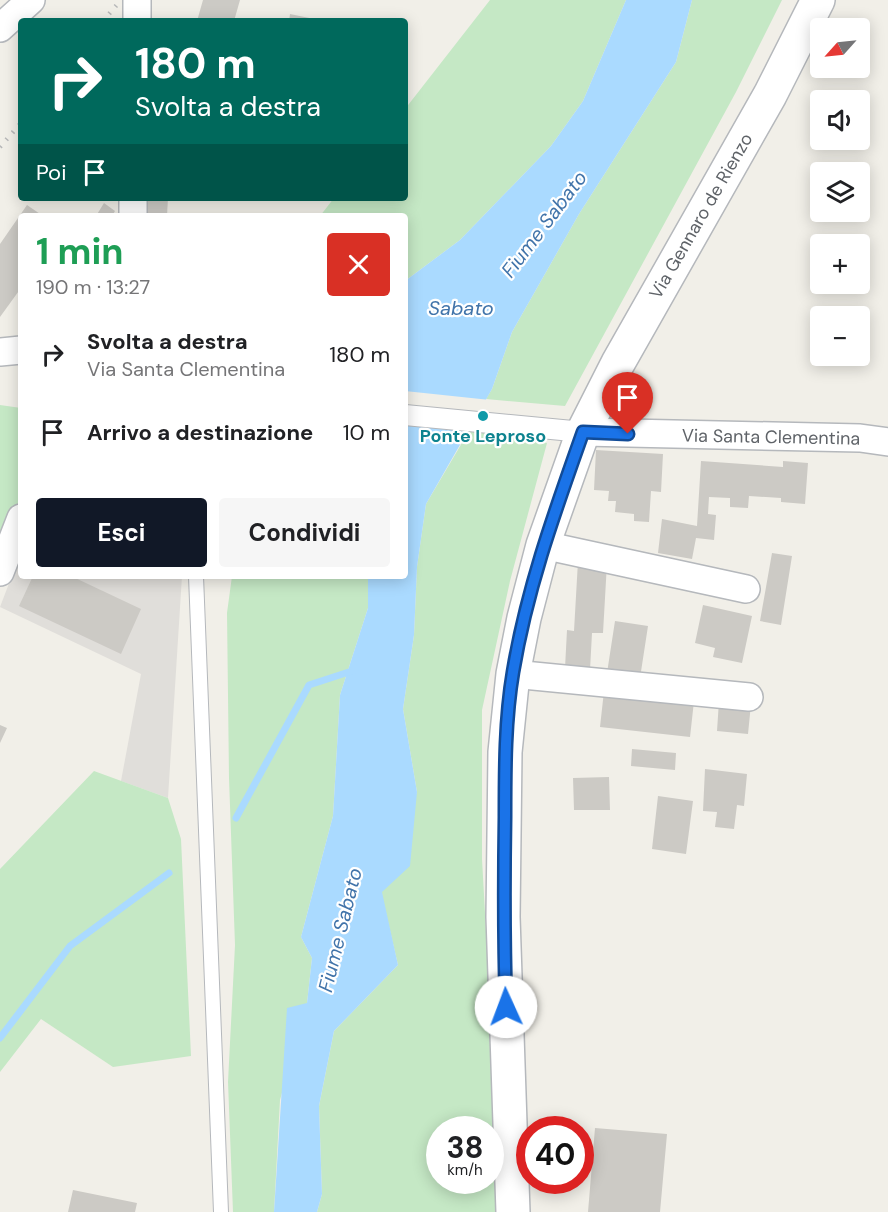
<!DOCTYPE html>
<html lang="it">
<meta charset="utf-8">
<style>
body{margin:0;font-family:"DM Sans",sans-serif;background:#f6f6f6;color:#202124;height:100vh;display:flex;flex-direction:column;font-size:22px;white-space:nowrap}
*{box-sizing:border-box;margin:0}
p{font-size:20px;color:#757577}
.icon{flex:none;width:33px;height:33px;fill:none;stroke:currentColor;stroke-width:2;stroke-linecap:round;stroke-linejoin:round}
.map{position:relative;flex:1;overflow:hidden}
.panel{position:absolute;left:18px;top:213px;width:390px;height:366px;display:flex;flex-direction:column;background:#fff;border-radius:6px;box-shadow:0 3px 15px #0003}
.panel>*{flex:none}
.hud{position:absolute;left:18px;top:18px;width:390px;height:183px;border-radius:6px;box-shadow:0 3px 15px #0003;background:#00695c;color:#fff;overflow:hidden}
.needle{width:39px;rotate:243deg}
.fabs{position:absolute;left:810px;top:18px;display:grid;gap:12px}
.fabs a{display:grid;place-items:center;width:60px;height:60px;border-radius:6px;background:#fff;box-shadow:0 3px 15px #0003;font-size:30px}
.speed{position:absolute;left:426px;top:1116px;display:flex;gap:12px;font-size:30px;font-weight:700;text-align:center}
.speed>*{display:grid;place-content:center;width:78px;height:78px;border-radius:50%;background:#fff;box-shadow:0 3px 15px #0003;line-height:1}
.speed small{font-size:15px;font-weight:400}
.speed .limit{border:9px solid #d22;background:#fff;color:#111}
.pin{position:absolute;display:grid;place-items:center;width:51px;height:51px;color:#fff;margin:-62px -26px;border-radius:50% 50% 50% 0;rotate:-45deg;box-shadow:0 0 6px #0007}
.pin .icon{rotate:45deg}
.me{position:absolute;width:66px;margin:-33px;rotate:358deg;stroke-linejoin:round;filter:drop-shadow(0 0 4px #0008)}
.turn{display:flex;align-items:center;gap:21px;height:126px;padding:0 18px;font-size:27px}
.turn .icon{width:78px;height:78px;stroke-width:2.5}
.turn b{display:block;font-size:42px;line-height:51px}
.then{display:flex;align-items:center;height:57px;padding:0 18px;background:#0003;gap:12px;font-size:22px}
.round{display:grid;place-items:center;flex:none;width:63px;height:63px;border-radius:6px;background:#f6f6f6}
.head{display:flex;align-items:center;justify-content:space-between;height:102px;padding:0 18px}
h1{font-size:36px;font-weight:700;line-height:45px;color:#1e9e55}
.button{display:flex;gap:12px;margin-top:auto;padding:12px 18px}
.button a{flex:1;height:69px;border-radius:6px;background:#111827;color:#fff;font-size:24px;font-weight:700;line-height:69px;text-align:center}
.button a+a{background:#f6f6f6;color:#202124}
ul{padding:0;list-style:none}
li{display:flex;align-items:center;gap:18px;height:78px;padding:0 18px}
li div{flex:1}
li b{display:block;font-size:22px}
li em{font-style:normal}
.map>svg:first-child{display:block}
.industrial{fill:#e0deda}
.green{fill:#c5e8c5;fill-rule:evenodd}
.water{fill:#aadaff}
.pier{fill:#f1efe8}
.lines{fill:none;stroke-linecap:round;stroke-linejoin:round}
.stream{stroke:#aadaff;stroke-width:7}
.building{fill:#cccac5}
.service-casing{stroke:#b5b8bc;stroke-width:16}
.pedestrian-casing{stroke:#b5b8bc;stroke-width:22}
.minor-casing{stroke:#b5b8bc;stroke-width:30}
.tertiary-casing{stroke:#b5b8bc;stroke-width:36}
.service{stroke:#fff;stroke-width:14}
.pedestrian{stroke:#fff;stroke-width:20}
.minor{stroke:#fff;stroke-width:27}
.tertiary{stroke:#fff;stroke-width:33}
.rail{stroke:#b6b7b8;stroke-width:4.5;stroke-dasharray:1.5 8;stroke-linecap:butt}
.route-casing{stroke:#114b97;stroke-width:15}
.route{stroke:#1a73e8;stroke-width:10}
.culture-dot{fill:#0f9aa8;stroke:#fff;stroke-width:2}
.labels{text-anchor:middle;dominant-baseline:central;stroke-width:4.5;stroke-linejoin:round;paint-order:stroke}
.street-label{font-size:18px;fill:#5f6368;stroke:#fff}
.culture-label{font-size:18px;font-weight:bold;fill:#0d838f;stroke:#fff}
.water-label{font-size:20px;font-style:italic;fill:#4174aa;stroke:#fff}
</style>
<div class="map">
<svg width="888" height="1212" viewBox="0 0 888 1212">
<rect width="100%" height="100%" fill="#f1efe8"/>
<path class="industrial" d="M21 552V576H182L168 798 121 781 141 674 0 607Z"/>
<path class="green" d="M490 0H626L583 101 551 146 460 240 405 281V216H320L334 198H405V109Z
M692 0H782L736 92 565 406 486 399 492 389 512 332 579 214 676 62Z
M0 405 21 408V495L0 548Z
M469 431 513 434 547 443 510 581 482 710V859L490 1003 496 1212H317L322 1194 319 1106 334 1031 398 965 381 892 417 792 403 709 414 635 417 567 426 504ZM440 1130H490V1180H440Z
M232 576H368V608L340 695 333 816 301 937 312 958 307 1003 280 1100 274 1212H233L228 1082 235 945 229 778 227 613Z
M94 771 168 798 181 839 191 1056 113 1067 41 1019 0 1072V869Z"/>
<path class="water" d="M626 0H692L676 62 579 214 512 332 492 389 426 504 417 567 414 635 403 709 417 792 410 866 382 892 398 965 334 1031 319 1106 322 1194 317 1212H274L287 1008 307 1003 312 958 301 937 333 816 340 695 368 608V576H405V281L460 240 551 146 583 101Z"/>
<path class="pier" d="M405 391 490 400 472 431 405 425Z"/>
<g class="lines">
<path class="stream" d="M236 818 309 685 355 670
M0 1038 70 946 169 873"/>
</g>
<path class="building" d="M203 0H240L234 21H197Z
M290 14 319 20V21H289Z
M144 198H168L167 216H143Z
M104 203 115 211 112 216H96Z
M27 205 43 216H21V288L0 317V244Z
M596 450 663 454 661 492 651 491 649 522 634 521V514L615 512 616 501H608L609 491 594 490Z
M701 461 783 467V461L808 463 805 504 781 502V498L749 496 748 508 730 507V498L709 497 708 514 716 515 714 540 696 538 692 559 658 553 662 519 697 526Z
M772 553 792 556 781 625 760 621Z
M578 561 607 563 603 633H592L590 670 565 668 567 630 574 631Z
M33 576H71L141 609 121 654 19 606Z
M703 605 752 616 742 663 713 657 715 648 695 643Z
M615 621 648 626 640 678 607 673Z
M604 691 694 701 690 737 600 727Z
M719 701 751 704 748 734 717 731Z
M0 725 7 728 0 743Z
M632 749 676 753 675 770 631 766Z
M705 769 747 774 744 806 737 805 734 829 715 827 717 812 703 811Z
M609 777 610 810H574L573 778Z
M658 796 693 801 686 854 652 849Z
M595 1128 667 1134 660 1212H588Z
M73 1190 137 1203 135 1212H68Z"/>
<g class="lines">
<defs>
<path id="service" d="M196 576 221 1212"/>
<path id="pedestrian" d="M405 415 583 432"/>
<path id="minor" d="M137 0V21
M0 28 31 0
M133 216V198
M0 352 21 350
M583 432 860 438 888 442
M543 545 746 589
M0 572 21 518
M513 674 749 697"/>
<path id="tertiary" d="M513 1212 503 917 505 752 513 674 524 618 543 545 583 432 618 363 770 95 818 0"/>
</defs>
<use href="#service" class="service-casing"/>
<use href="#pedestrian" class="pedestrian-casing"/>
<use href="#minor" class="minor-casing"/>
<use href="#tertiary" class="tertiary-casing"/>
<use href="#service" class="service"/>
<use href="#pedestrian" class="pedestrian"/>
<use href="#minor" class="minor"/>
<use href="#tertiary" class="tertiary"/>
<path class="rail" d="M103 21 121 0
M0 147 21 123"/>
</g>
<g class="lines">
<defs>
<path id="route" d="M506 1007C504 944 504 880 505 817 505 768 505 719 513 672 527 588 555 511 583 432L628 434"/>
</defs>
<use href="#route" class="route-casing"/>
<use href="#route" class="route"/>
</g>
<circle class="culture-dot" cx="483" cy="416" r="6"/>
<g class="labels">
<g class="street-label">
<text transform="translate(701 216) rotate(-60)">Via Gennaro de Rienzo</text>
<text transform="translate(771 437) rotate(1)">Via Santa Clementina</text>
</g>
<g class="culture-label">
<text x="483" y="436">Ponte Leproso</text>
</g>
<g class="water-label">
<text transform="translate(544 224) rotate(-53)">Fiume Sabato</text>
<text x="461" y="308">Sabato</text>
<text transform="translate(340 930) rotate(-76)">Fiume Sabato</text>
</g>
</g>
</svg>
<div class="fabs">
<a><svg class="needle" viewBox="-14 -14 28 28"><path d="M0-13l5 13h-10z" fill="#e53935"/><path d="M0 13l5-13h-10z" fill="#757577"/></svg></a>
<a><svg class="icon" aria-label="sound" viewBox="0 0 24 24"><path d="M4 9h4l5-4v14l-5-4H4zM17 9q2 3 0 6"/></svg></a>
<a><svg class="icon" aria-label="layers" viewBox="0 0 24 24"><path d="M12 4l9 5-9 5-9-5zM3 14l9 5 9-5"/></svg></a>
<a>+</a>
<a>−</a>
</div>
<div class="speed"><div>38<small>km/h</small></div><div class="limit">40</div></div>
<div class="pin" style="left:628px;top:434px;background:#d93025"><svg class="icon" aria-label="arrive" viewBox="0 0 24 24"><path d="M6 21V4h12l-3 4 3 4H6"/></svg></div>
<svg class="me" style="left:506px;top:1007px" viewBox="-20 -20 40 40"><circle r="19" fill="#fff"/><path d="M0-13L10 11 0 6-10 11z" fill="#1a73e8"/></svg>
<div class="hud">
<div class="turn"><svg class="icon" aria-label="right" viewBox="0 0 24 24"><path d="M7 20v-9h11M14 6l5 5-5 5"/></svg><div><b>180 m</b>Svolta a destra</div></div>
<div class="then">Poi<svg class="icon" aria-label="arrive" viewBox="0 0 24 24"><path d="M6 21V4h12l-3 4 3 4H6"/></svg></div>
</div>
<section class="panel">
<div class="head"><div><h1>1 min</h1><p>190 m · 13:27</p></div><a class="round" style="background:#d93025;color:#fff"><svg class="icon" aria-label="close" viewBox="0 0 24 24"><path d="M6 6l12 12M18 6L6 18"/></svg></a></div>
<ul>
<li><svg class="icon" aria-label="right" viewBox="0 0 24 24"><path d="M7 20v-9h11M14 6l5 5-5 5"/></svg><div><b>Svolta a destra</b><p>Via Santa Clementina</p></div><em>180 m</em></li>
<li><svg class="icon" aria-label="arrive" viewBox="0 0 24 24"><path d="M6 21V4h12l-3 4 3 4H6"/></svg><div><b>Arrivo a destinazione</b></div><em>10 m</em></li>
</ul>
<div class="button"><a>Esci</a><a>Condividi</a></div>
</section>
</div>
